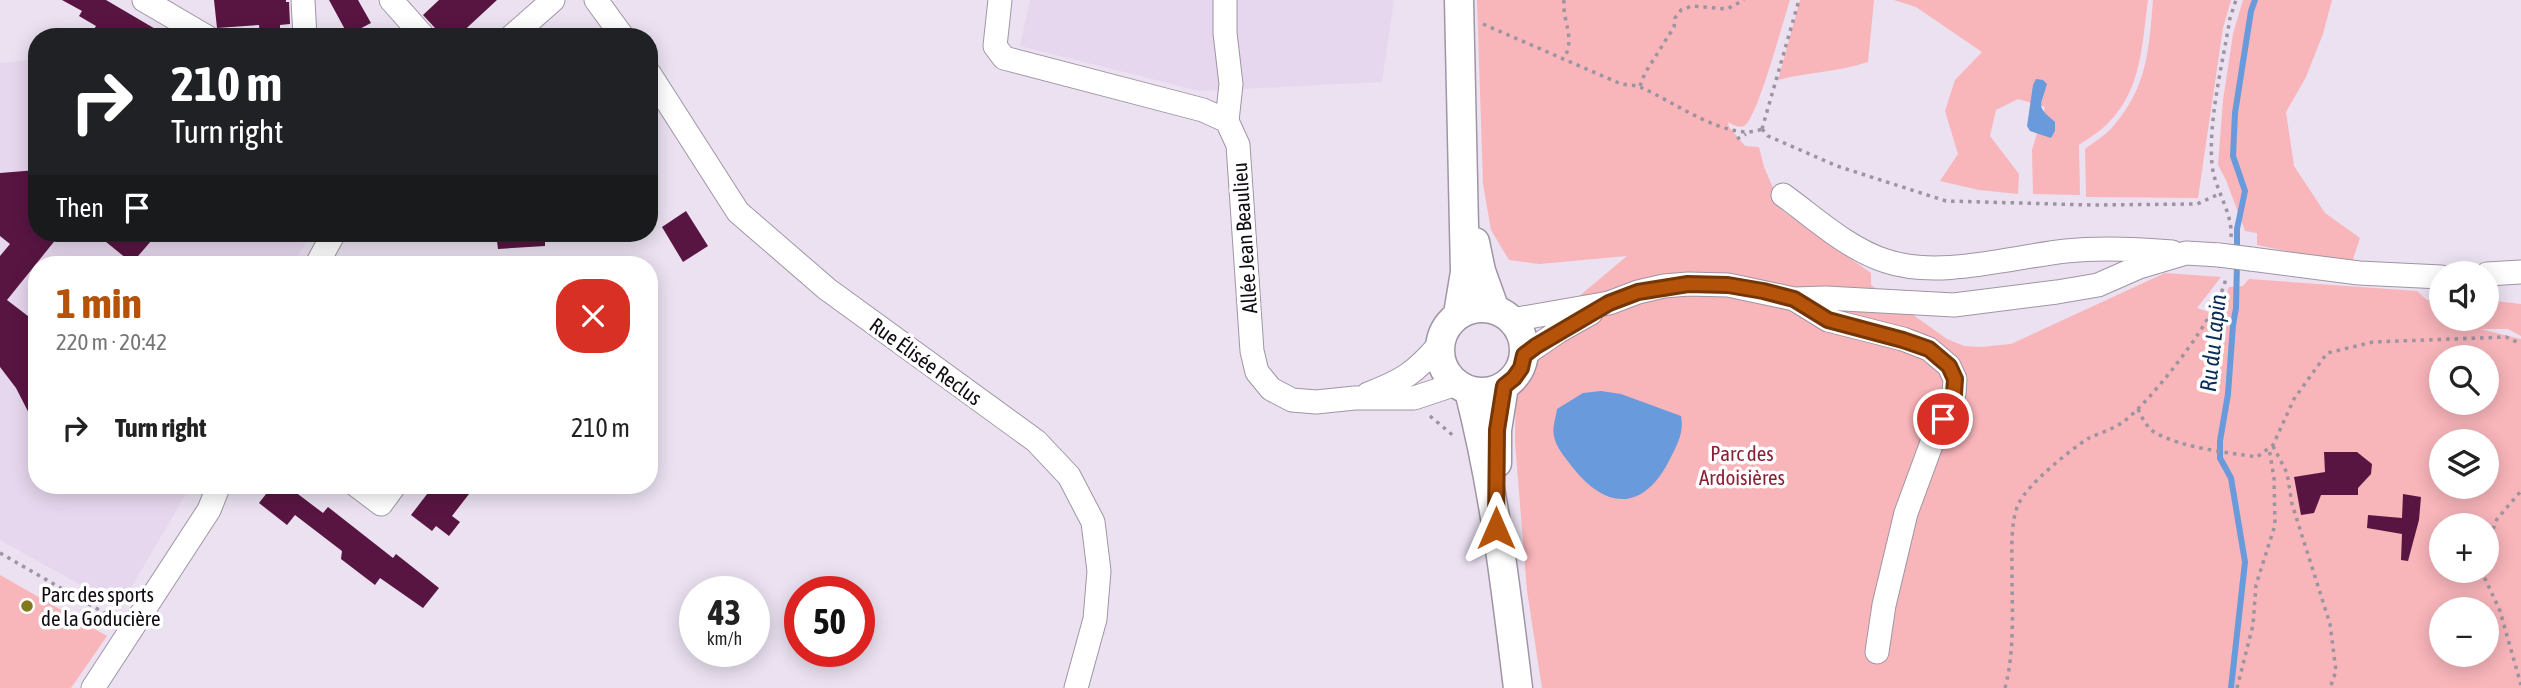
<!DOCTYPE html>
<meta charset="utf-8">
<style>
body{margin:0;font-family:"Asap Condensed",sans-serif;background:#f2f2f2;color:#222;height:100vh;display:flex;flex-direction:column;font-size:26px;white-space:nowrap}
*{box-sizing:border-box;margin:0}
p{font-size:23px;color:#767676}
.icon{flex:none;width:38px;height:38px;fill:none;stroke:currentColor;stroke-width:2;stroke-linecap:round;stroke-linejoin:round}
.map{position:relative;flex:1;overflow:hidden}
.panel{position:absolute;left:28px;top:256px;width:630px;height:238px;display:flex;flex-direction:column;background:#fff;border-radius:28px;box-shadow:0 4px 18px #0003}
.panel>*{flex:none}
.hud{position:absolute;left:28px;top:28px;width:630px;height:214px;border-radius:28px;box-shadow:0 4px 18px #0003;background:#202124;color:#fff;overflow:hidden}
.buttons{position:absolute;left:2429px;top:261px;display:grid;gap:14px}
.buttons a{display:grid;place-items:center;width:70px;height:70px;border-radius:50%;background:#fff;box-shadow:0 4px 18px #0003;font-size:35px}
.speed{position:absolute;left:679px;top:576px;display:flex;gap:14px;font-size:35px;font-weight:700;text-align:center}
.speed>*{display:grid;place-content:center;width:91px;height:91px;border-radius:50%;background:#fff;box-shadow:0 4px 18px #0003;line-height:1}
.speed small{font-size:18px;font-weight:400}
.speed .limit{border:10px solid #d22;background:#fff;color:#111}
.pin{position:absolute;display:grid;place-items:center;width:60px;height:60px;color:#fff;margin:-30px;border:4px solid #fff;border-radius:50%;box-shadow:0 2px 7px #0007}
.me{position:absolute;width:77px;margin:-38px;rotate:0deg;stroke-linejoin:round;filter:drop-shadow(0 0 5px #0008)}
.turn{display:flex;align-items:center;gap:24px;height:147px;padding:0 28px;font-size:32px}
.turn .icon{width:91px;height:91px;stroke-width:2.5}
.turn b{display:block;font-size:49px;line-height:60px}
.then{display:flex;align-items:center;height:66px;padding:0 28px;background:#0003;gap:14px;font-size:26px}
.round{display:grid;place-items:center;flex:none;width:74px;height:74px;border-radius:28px;background:#f2f2f2}
.headline{display:flex;align-items:center;justify-content:space-between;height:119px;padding:0 28px}
h1{font-size:42px;font-weight:700;line-height:52px;color:#b45309}
ul{padding:0;list-style:none}
li{display:flex;align-items:center;gap:21px;height:105px;padding:0 28px}
li div{flex:1}
li b{display:block;font-size:26px}
li em{font-style:normal}
.map>svg:first-child{display:block}
.built{fill:#e7d7ee}
.green{fill:#f8b5ba;fill-rule:evenodd}
.water{fill:#699adc}
.lines{fill:none;stroke-linecap:round;stroke-linejoin:round}
.stream{stroke:#699adc;stroke-width:6}
.building{fill:#591542}
.minor-casing{stroke:#9f95a4;stroke-width:25}
.major-casing{stroke:#9f95a4;stroke-width:31}
.path{stroke:#9c94a0;stroke-width:3.5;stroke-dasharray:3.5 5;stroke-linecap:butt}
.minor{stroke:#fff;stroke-width:23}
.major{stroke:#fff;stroke-width:28}
.minor-bridge-casing{stroke:#9f95a4;stroke-width:25;stroke-linecap:butt}
.minor-bridge{stroke:#fff;stroke-width:23}
.route-casing{stroke:#753606;stroke-width:18}
.route{stroke:#b45309;stroke-width:12}
.poi-dot{fill:#82781c;stroke:#fff;stroke-width:2.5}
.labels{text-anchor:middle;dominant-baseline:central;stroke-width:7;stroke-linejoin:round;paint-order:stroke}
.street-label{font-size:21px;fill:#100c11;stroke:#fff}
.park-label{font-size:21px;fill:#8b2137;stroke:#fff}
.poi-label{font-size:21px;fill:#100c11;stroke:#fff;text-anchor:start}
.water-label{font-size:23px;font-style:italic;fill:#0a2c56;stroke:#fff}
</style>
<div class="map">
<svg width="2521" height="688" viewBox="0 0 2521 688">
<rect width="100%" height="100%" fill="#ebe1f1"/>
<path class="built" d="M1030 0H1394L1382 82 1200 91 1020 46Z
M37 59V233H312L293 264H37V485H191L120 607 0 540V63Z"/>
<path class="green" d="M1477 0H1790C1784 18 1757 120 1744 126 1738 128 1733 125 1728 122L1729 127 1745 146 1759 147 1764 167 1783 211 1871 273V285L1947 339 1964 346 1981 347 2011 344 2165 273 2221 277 2197 308 2218 315 2229 287 2243 286 2249 279 2417 291 2427 300H2441V318H2487V300L2521 304V336L2508 329H2480L2521 339V688H1542L1527 591 1515 442 1516 374 1532 344 1546 324 1627 256 1539 264 1509 260 1491 230 1483 184ZM2441 357H2487V402H2441ZM2441 441H2487V486H2441ZM2441 525H2487V570H2441ZM2441 609H2487V654H2441Z
M1800 0H1874L1868 62C1838 72 1808 72 1778 80Z
M1894 0H2148C2142 43 2142 89 2109 122 2101 131 2089 138 2079 145L2080 195 2033 194 2032 150 2045 107 2018 99 1996 110 1990 136 2019 174 2018 194 1979 190 1940 181 1958 154 1945 111 1955 80 1982 52 1916 7Z
M2153 0H2231L2223 28 2198 198 2086 197 2085 149C2095 141 2108 134 2115 124 2148 85 2149 48 2153 0Z
M2243 0H2332L2323 34 2306 77 2286 112 2294 166 2325 213 2360 238 2351 265 2257 245V233L2245 231 2226 180 2218 165 2223 100 2233 34Z
M0 575 107 636 71 688H0Z"/>
<path class="water" d="M2036 79 2043 80 2047 84C2040 109 2036 105 2055 122V131L2051 138 2030 131 2027 126 2033 85Z
M1601 391 1621 394 1681 416C1684 432 1678 443 1671 457 1646 509 1609 513 1573 468 1566 458 1556 448 1554 436 1552 428 1556 417 1557 409L1583 393Z"/>
<g class="lines">
<path class="stream" d="M2237 251V229L2245 191 2233 156 2235 113 2251 11 2255 0
M2231 688 2245 562 2231 478 2220 458V441L2228 394 2233 325 2236 308 2237 262"/>
</g>
<path class="building" d="M62 0H106L169 37H103L93 31 96 26 79 16 82 11Z
M214 0H286V2H289L290 24 280 25V35L260 36 259 25 217 28Z
M329 0H358L371 23 348 35Z
M439 0H497L457 37H438L435 28 423 15Z
M37 170V233H61L7 300 37 323V429L16 388 0 367V256L10 244 0 236V173Z
M686 211 708 246 683 262 662 227Z
M95 233H158L132 263Z
M496 233H545V246L498 249Z
M2324 452H2357L2372 464 2371 474 2358 488V495H2321L2314 513 2301 515 2294 477 2325 472Z
M273 485H286L323 513 328 507 393 558 396 554 439 588 423 608 380 578 375 585 341 559 342 551 295 515 287 525 259 503Z
M434 485H476L452 516 460 522 449 536 436 526 432 531 411 515Z
M2403 494 2421 497 2419 520 2408 561 2401 560 2402 534 2367 528 2368 515 2402 518Z"/>
<g class="lines">
<defs>
<path id="minor" d="M144 0 207 37
M303 0 305 37
M391 0 424 37
M596 0 623 37
M1000 0 995 46 1004 58 1203 110 1227 121 1238 145 1252 351 1257 372 1271 389 1292 400 1316 402 1355 398H1414L1456 384
M1225 0V33L1231 84 1227 121
M511 37 553 0
M649 73 738 212 827 289 1036 441 1069 476 1093 522 1099 571 1095 619 1076 688
M1783 195C1815 218 1848 249 1886 261 1939 279 2011 257 2066 251 2101 247 2137 249 2172 252
M2251 259 2359 273 2441 277
M317 264 334 233
M2487 274 2521 272
M1794 299 1828 320 1903 339 1929 349 1949 366 1955 379 1954 394 1934 437 1906 513 1884 605 1877 652
M1512 320 1609 303 1638 292 1664 286 1688 284 1728 285 1794 299 1826 298 1954 305 2057 292 2098 285 2139 267 2186 253 2219 255
M1524 355 1559 331 1591 313
M1368 394C1402 381 1415 373 1439 345
M356 485 381 504 395 485
M93 688 209 510 219 485"/>
<path id="major" d="M1475 242 1481 271 1495 310
M1440 350a42 42 0 1 1 84 0a42 42 0 1 1-84 0Z
M1458 314 1465 272 1459 0
M1469 391C1494 488 1506 589 1518 688
M1497 463V430L1504 386"/>
</defs>
<use href="#minor" class="minor-casing"/>
<use href="#major" class="major-casing"/>
<path class="path" d="M1564 0C1562 21 1576 38 1564 58
M1483 24 1621 84C1628 85 1636 85 1642 88 1673 101 1729 143 1762 129
M1640 86 1645 73 1674 27 1675 18 1681 10 1692 6 1727 9 1744 0
M1762 129 1768 136 1837 166 1946 201 2092 205 2197 204 2219 194
M1762 129 1799 0
M1737 139 1746 134
M2231 237C2233 212 2214 189 2212 164 2208 121 2223 62 2230 18L2236 0
M2138 409C2142 418 2146 426 2154 432 2181 448 2226 452 2257 457L2273 445 2294 399 2327 353 2373 342 2506 337 2521 344
M1430 416 1456 438
M2273 446 2287 473 2292 504 2330 624 2336 671 2330 688
M2487 545 2497 519 2521 491
M0 553 113 618
M2481 570 2500 611 2521 685
M2005 688C2015 650 2012 610 2012 571 2012 552 2010 520 2019 503 2028 484 2071 449 2089 438 2100 433 2113 429 2123 422 2151 402 2223 310 2226 276
M2237 688 2253 625 2256 585 2275 525 2274 478 2269 448"/>
<use href="#minor" class="minor"/>
<use href="#major" class="major"/>
<defs>
<path id="minor-bridge" d="M2219 255 2251 259"/>
</defs>
<use href="#minor-bridge" class="minor-bridge-casing"/>
<use href="#minor-bridge" class="minor-bridge"/>
</g>
<g class="lines">
<defs>
<path id="route" d="M1496 528 1497 430 1504 386 1514 378 1521 368 1524 355 1536 346 1609 303 1638 292 1688 284 1728 285 1763 291 1794 299 1828 320 1903 340 1929 349 1949 366 1955 379 1954 394 1943 419"/>
</defs>
<use href="#route" class="route-casing"/>
<use href="#route" class="route"/>
</g>
<circle class="poi-dot" cx="27" cy="606" r="7"/>
<g class="labels">
<g class="street-label">
<text transform="translate(1244 238) rotate(-94)">Allée Jean Beaulieu</text>
<text transform="translate(926 361) rotate(36)">Rue Élisée Reclus</text>
</g>
<g class="park-label">
<text x="1742" y="453">Parc des<tspan x="1742" dy="24">Ardoisières</tspan></text>
</g>
<g class="poi-label">
<text x="41" y="594">Parc des sports<tspan x="41" dy="24">de la Goducière</tspan></text>
</g>
<g class="water-label">
<text transform="translate(2213 343) rotate(-84)">Ru du Lapin</text>
</g>
</g>
</svg>
<div class="buttons">
<a><svg class="icon" aria-label="sound" viewBox="0 0 24 24"><path d="M4 9h4l5-4v14l-5-4H4zM17 9q2 3 0 6"/></svg></a>
<a><svg class="icon" aria-label="search" viewBox="0 0 24 24"><circle cx="10" cy="10" r="6"/><path d="M15 15l6 6"/></svg></a>
<a><svg class="icon" aria-label="layers" viewBox="0 0 24 24"><path d="M12 4l9 5-9 5-9-5zM3 14l9 5 9-5"/></svg></a>
<a>+</a>
<a>−</a>
</div>
<div class="speed"><div>43<small>km/h</small></div><div class="limit">50</div></div>
<div class="pin" style="left:1943px;top:419px;background:#d93025"><svg class="icon" aria-label="arrive" viewBox="0 0 24 24"><path d="M6 21V4h12l-3 4 3 4H6"/></svg></div>
<svg class="me" style="left:1496px;top:528px" viewBox="-20 -20 40 40"><path d="M0-17L14 15 0 8-14 15z" fill="#b45309" stroke="#fff" stroke-width="4"/></svg>
<div class="hud">
<div class="turn"><svg class="icon" aria-label="right" viewBox="0 0 24 24"><path d="M7 20v-9h11M14 6l5 5-5 5"/></svg><div><b>210 m</b>Turn right</div></div>
<div class="then">Then<svg class="icon" aria-label="arrive" viewBox="0 0 24 24"><path d="M6 21V4h12l-3 4 3 4H6"/></svg></div>
</div>
<section class="panel">
<div class="headline"><div><h1>1 min</h1><p>220 m · 20:42</p></div><a class="round" style="background:#d93025;color:#fff"><svg class="icon" aria-label="close" viewBox="0 0 24 24"><path d="M6 6l12 12M18 6L6 18"/></svg></a></div>
<ul>
<li><svg class="icon" aria-label="right" viewBox="0 0 24 24"><path d="M7 20v-9h11M14 6l5 5-5 5"/></svg><div><b>Turn right</b></div><em>210 m</em></li>
</ul>
</section>
</div>
